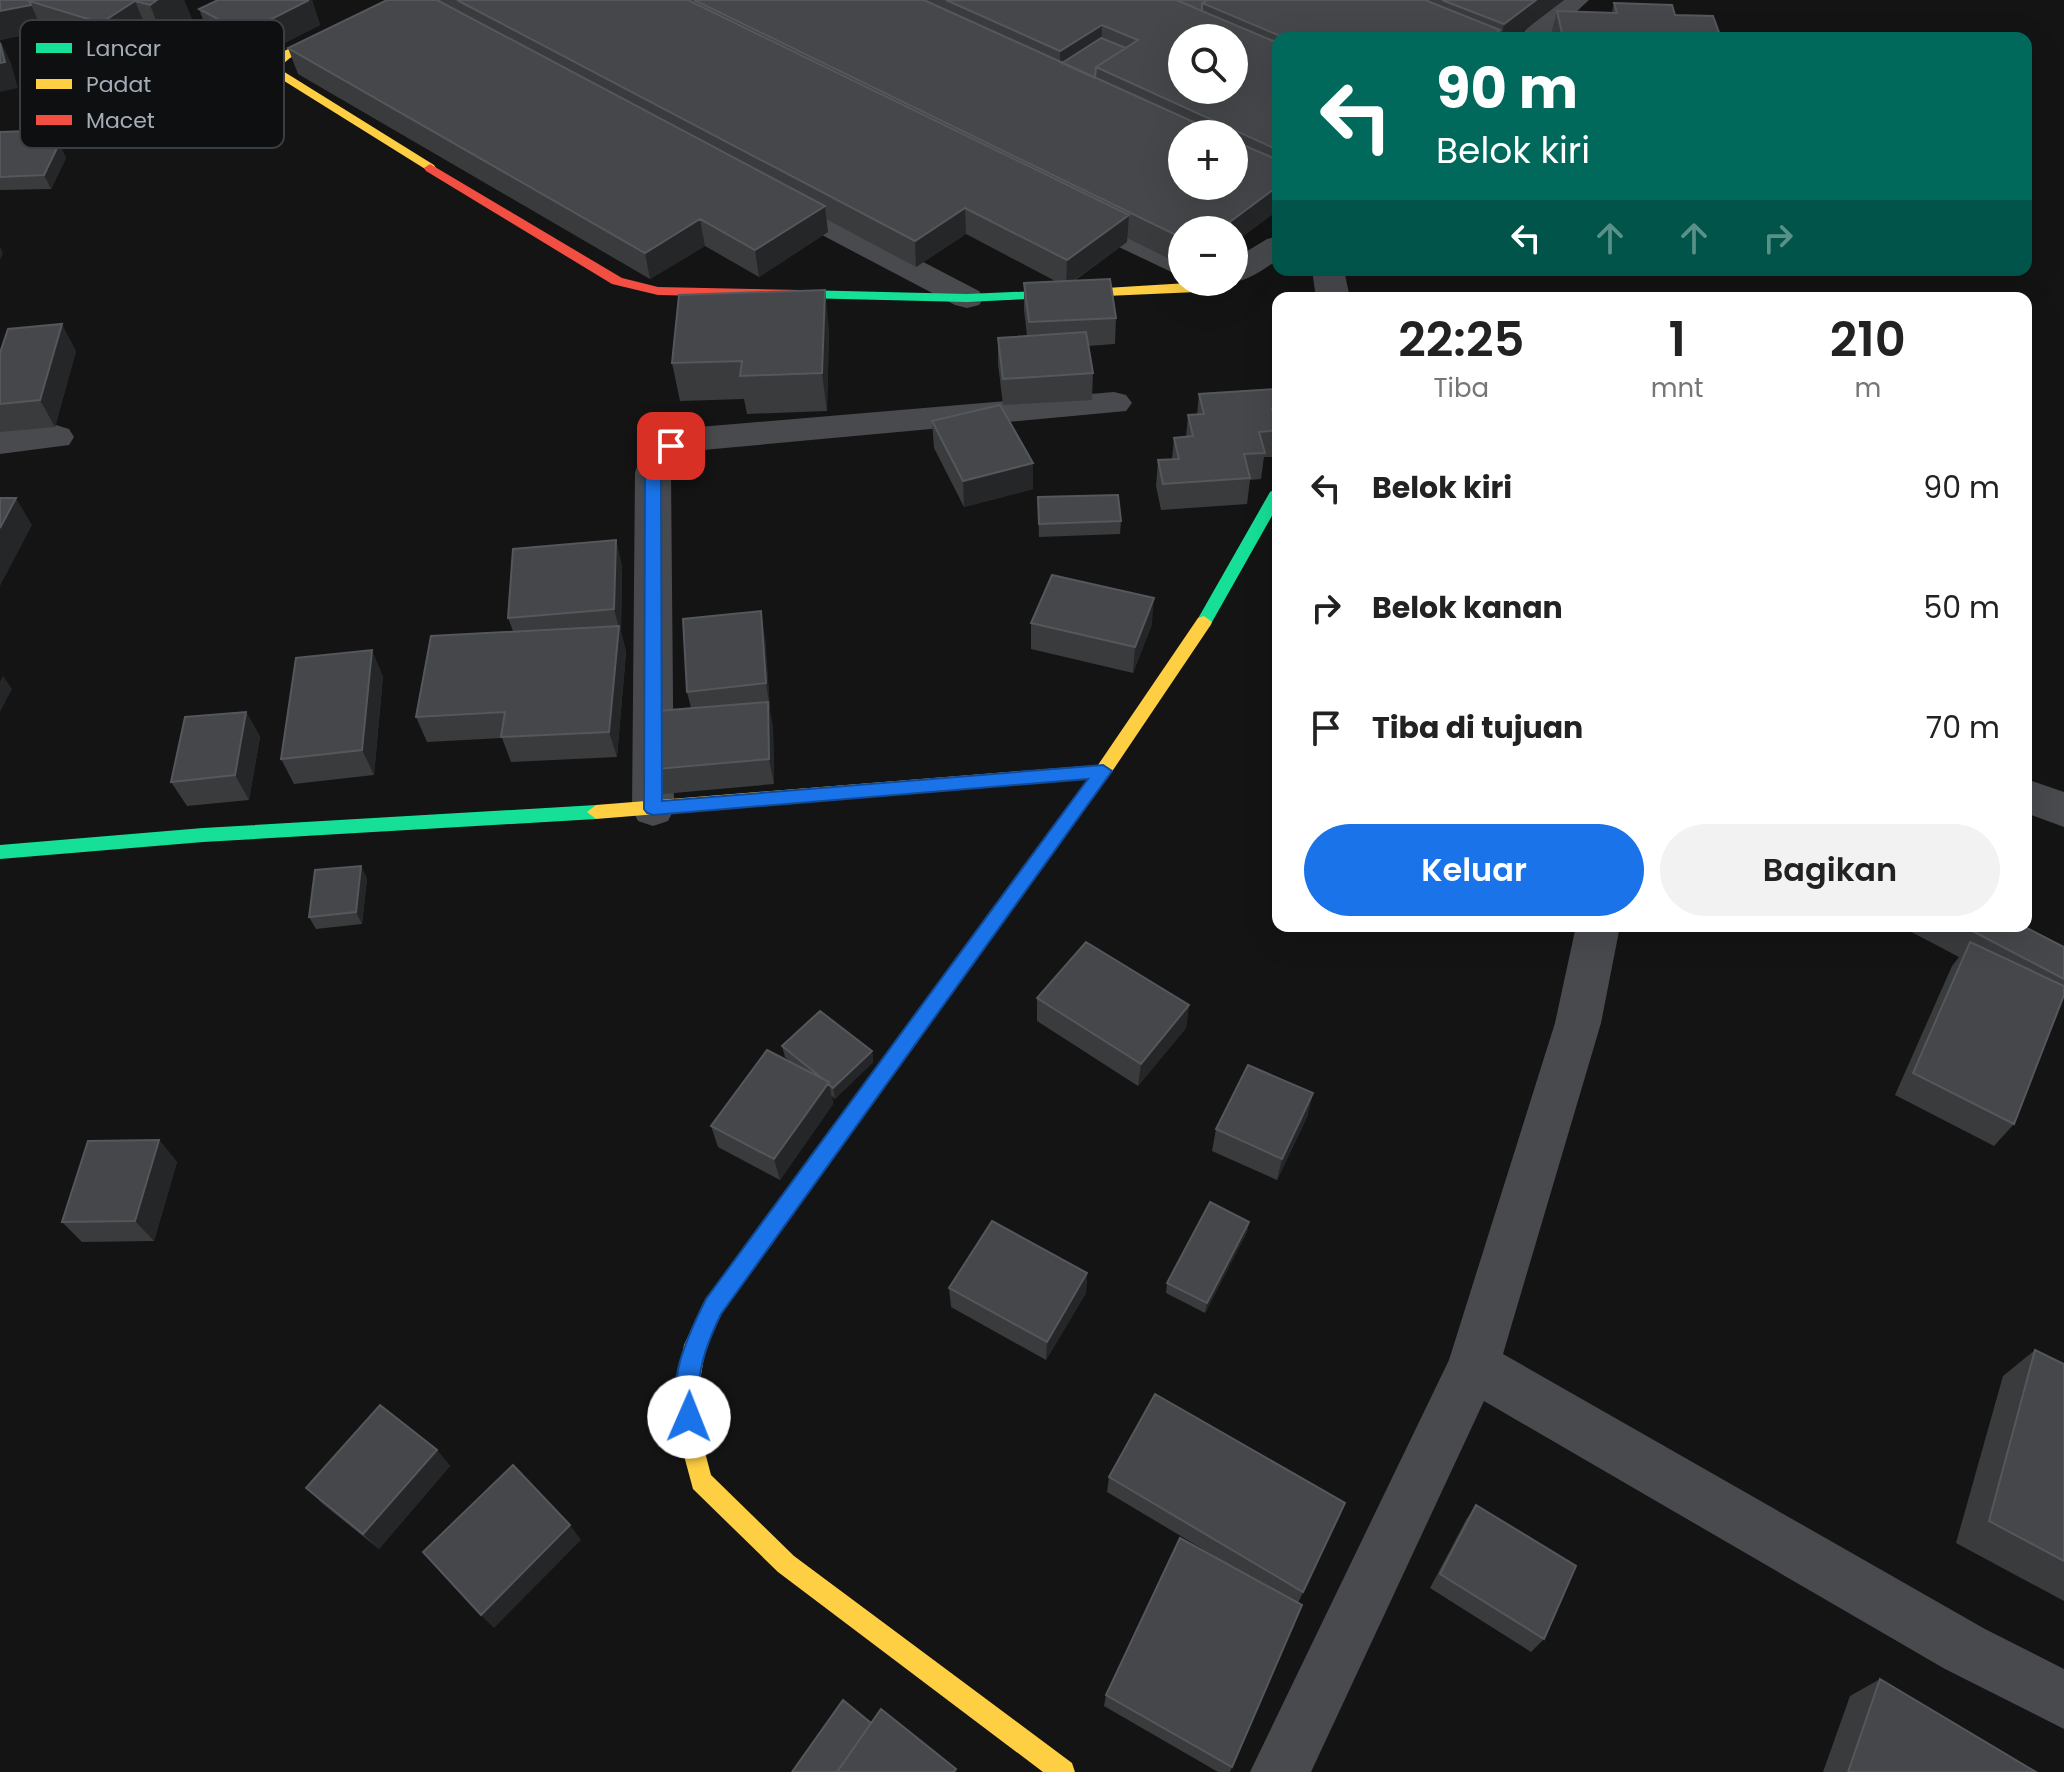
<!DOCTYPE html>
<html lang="id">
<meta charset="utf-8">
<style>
body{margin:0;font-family:Poppins,sans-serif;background:#f2f2f2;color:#222;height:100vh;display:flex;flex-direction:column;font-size:30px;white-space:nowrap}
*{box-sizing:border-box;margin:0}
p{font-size:26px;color:#767676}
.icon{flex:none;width:44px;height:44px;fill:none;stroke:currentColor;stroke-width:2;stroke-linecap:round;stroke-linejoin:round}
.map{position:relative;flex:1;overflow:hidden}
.side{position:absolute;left:1272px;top:292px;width:760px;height:640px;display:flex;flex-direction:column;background:#fff;border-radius:16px;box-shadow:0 8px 32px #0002}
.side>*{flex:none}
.guide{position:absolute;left:1272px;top:32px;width:760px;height:244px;border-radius:16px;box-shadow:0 8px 32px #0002;background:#00695c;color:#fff;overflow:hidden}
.controls{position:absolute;left:1168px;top:24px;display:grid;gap:16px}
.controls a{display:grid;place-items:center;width:80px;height:80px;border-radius:50%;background:#fff;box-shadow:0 8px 32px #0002;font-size:40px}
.pin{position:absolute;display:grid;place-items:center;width:68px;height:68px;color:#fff;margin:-34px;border-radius:16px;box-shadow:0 4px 12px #0006}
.me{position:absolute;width:88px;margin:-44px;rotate:1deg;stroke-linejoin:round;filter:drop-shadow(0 0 6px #0008)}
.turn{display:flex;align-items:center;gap:28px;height:168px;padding:0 32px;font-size:36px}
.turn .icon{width:104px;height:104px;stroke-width:2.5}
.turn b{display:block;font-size:56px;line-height:68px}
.lanes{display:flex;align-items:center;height:76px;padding:0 32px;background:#0003;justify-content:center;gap:40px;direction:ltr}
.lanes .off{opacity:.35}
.eta{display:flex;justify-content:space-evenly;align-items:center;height:136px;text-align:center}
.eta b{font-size:48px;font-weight:600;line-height:56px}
.primary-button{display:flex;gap:16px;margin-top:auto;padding:16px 32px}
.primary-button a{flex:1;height:92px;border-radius:48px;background:#1a73e8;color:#fff;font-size:32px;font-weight:600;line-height:92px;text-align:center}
.primary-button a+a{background:#f2f2f2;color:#222}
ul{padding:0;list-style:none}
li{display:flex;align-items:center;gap:24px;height:120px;padding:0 32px}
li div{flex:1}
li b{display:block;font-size:30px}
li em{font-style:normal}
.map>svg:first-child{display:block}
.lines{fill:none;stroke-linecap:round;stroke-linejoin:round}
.street{fill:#484a4d;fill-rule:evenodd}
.fast{fill:#16e098;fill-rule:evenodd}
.slow{fill:#ffcf43;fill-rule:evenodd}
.jam{fill:#f24e42;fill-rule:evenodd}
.wall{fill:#393b3d;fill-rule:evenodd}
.shaded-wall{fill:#252627}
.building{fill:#45474a;stroke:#54575b;stroke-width:2;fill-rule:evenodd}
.route{fill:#1a73e8;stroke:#114b97;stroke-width:2}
.key{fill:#0e0f10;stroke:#3b3e42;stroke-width:2}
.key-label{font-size:22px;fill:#a4acb7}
</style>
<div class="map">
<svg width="2064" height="1772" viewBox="0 0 2064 1772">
<rect width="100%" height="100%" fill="#141414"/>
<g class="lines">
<path class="street" d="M1558 0H1589L1548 38H1517Z
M774 188 785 190 979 291 984 298 979 305 967 308 955 305 763 204 758 197 763 190Z
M1075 204 1182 254V277L1064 221 1059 214 1064 207Z
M1278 236V260C1263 269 1248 282 1230 282H1234V259L1267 239Z
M1312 270H1344L1350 298H1316Z
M1114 392 1126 395 1132 403 1126 411 714 449 695 451 674 462 671 472 674 809 668 821 653 826 638 821 632 809 635 472 645 447 687 428Z
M56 425 69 429 74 437 69 445 0 454V430Z
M2026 779 2064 792V827L2026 813Z
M1576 926H1620L1601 1023 1503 1354 1985 1629 2064 1669V1729L1945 1669 1484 1401 1311 1772H1250L1449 1360 1555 1023Z"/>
<path class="fast" d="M1106 288 1113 292 1111 295 967 302 801 298 794 294 801 290 967 294Z
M1278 487V505L1212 622 1210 626H1198L1196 622 1270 492Z
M596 805 605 812 596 819 203 842 0 859V845L203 828Z
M1029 865 1035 867 1038 872 1035 877 719 1315 712 1318 705 1315 701 1308 705 1301 1023 867Z"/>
<path class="slow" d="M392 0H407L290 58 278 68 434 165 436 168 430 172 265 69 282 52Z
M1204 282H1227L1197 292 1106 296 1099 292 1106 288Z
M1204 616 1212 622 1210 626 1109 776 1035 877H1023L1020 872 1023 867 1088 779 596 819 587 812 596 805 1098 765 1198 618Z
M712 1298 719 1301 723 1308 706 1346 698 1392 702 1441 711 1475 794 1556 1072 1763 1075 1772H1043L778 1572 693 1489 680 1441 676 1392 684 1345 705 1301Z"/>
<path class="jam" d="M430 164 622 278 658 287 801 290 808 294 801 298 658 295 612 284 426 171 424 168Z"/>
</g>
<path class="wall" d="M0 0H184L193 22 185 28 189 40 169 53 155 49 122 71 52 50 43 31 0 40Z
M218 0H312L320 25 253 59 209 35 199 9Z
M387 0H1564L1514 38H1278V210L1234 243V230H1182V265L1127 238V242L1074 281 1116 318 1115 344 1088 346 1093 373 1092 400 1003 405 998 364V338L1027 336 1024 310V283L1057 282 966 234 916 267 826 219 828 232 759 277 705 246 650 279 298 74 288 48ZM1182 134H1234V186Z
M1614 3 1675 15 1721 38H1550L1557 11 1612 13Z
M0 132 37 135 42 145 59 144 66 158 51 189 0 190Z
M829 329 827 411 747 414 744 399 680 401 672 363Z
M76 351 55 427 0 432V353Z
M1199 394 1278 403V430L1274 457H1264L1261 479 1250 480 1247 504 1161 510 1156 486 1158 460 1172 459 1174 438 1186 437 1188 415H1197Z
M932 421 1033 463V489L964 507 934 448Z
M1038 497 1121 521 1120 534 1039 537Z
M616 540 622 567 621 632 626 652 617 757 511 762 502 738 427 742 416 717 513 631 508 618Z
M1031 623 1152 624 1133 673 1031 649Z
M765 637 770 709H769L773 727 774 784 663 794 657 769 691 708 687 692Z
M383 676 374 775 294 784 281 759Z
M246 712 260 737 249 800 187 806 171 782Z
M367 878 362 924 316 929 309 917Z
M1900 926H2023L2064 947V996L2014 1124 1994 1146 1895 1095 1952 966 1959 957Z
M1037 998 1189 1005 1186 1028 1138 1086 1037 1021Z
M782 1046 872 1051 873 1062 835 1099 832 1096 833 1104 780 1180 718 1147 711 1126 792 1063 785 1057Z
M1308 1115 1277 1180 1212 1151 1216 1129Z
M159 1140 177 1162 154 1241 82 1242 62 1222Z
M1249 1222 1247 1232 1205 1313 1166 1293 1167 1283Z
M1087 1273 1086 1293 1046 1360 951 1307 949 1288Z
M2035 1350 2064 1364V1601L1956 1543 2003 1376Z
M437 1450 450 1466 379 1549 323 1504 306 1488Z
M1109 1477 1345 1503 1298 1603 1302 1605 1230 1772H1218L1104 1706 1106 1695 1216 1557 1107 1492Z
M1476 1505 1544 1639 1531 1652 1430 1588 1466 1520Z
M1880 1679 2036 1772H1823L1850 1696Z"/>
<path class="shaded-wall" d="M117 0H184L193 22 185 28 189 40 169 53 150 5 135 1 155 49 122 71 101 23Z
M309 0H312L320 25 253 59 244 33Z
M1536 0H1564L1514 38H1501L1504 24Z
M31 5 43 31 0 40V11Z
M1102 25 1101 51 1060 64V51Z
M1500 30 1498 38H1489Z
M0 40 11 63 18 88 0 92Z
M28 131 34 142 37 135 43 148 39 158 26 135Z
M59 144 66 158 51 189 44 175Z
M1278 186V210L1234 243V230H1219Z
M825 206 828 232 759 277 755 250Z
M965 208 966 234 916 267 915 241Z
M1129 215 1127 242 1066 286 1067 260Z
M700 219 705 246 650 279 645 253Z
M0 247 3 253 0 260Z
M825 290 829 329 827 411 822 373Z
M62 324 76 351 55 427 40 400Z
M1033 463V489L964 507 963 481Z
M16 498 32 525 0 586V528Z
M616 540 622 567 621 632 626 652 617 757 609 732 619 628 614 609Z
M1154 598 1152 624 1133 673 1135 647Z
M761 611 765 637 770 709 766 683Z
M372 650 383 676 374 775 362 750Z
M3 676 12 689 0 712V682Z
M768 702 773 727 774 784 769 759Z
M246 712 260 737 249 800 235 775Z
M361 866 367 878 362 924 356 912Z
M1189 1005 1186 1028 1138 1086 1141 1064Z
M872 1051 873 1062 835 1099 833 1088Z
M829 1082 833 1104 780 1180 774 1159Z
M1313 1093 1308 1115 1277 1180 1282 1159Z
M159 1140 177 1162 154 1241 135 1221Z
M1249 1222 1247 1232 1205 1313 1207 1303Z
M1087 1273 1086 1293 1046 1360 1047 1342Z
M437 1450 450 1466 379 1549 363 1534Z
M570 1525 581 1540 494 1628 481 1615Z"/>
<path class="building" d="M0 0H32L29 1 31 5 0 11Z
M32 0H157L150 5 135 1 101 23 29 1Z
M218 0H309L244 33 199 9Z
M387 0H437L825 206 755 250 700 219 645 253 288 48Z
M457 0H688L1129 215 1067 260 965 208 915 241Z
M694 0H924L1220 134H1182V186H1234V141L1278 160V186L1219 230H1182V238Z
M946 0H1176L1278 43V150L1096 67 1138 40 1102 25 1060 51ZM1182 38H1234V90H1182Z
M1177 0H1208L1202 3V11Z
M1208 0H1425L1500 30 1489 38H1285L1202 3Z
M1442 0H1536L1504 24Z
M1614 3 1672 5 1675 15 1713 16 1721 38H1563L1557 11 1617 13Z
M1101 38 1126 48 1096 67 1095 78 1062 63Z
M0 43 5 62 0 63Z
M28 131 26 135H37L32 145 59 144 44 175 0 177V132Z
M1110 279 1116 318 1029 322 1024 283Z
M825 290 822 373 740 376 742 361 672 363 679 295Z
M62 324 40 400 0 404V353L8 329Z
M1086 332 1093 373 1003 379 998 338Z
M1274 389 1278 403V409H1272L1278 430 1259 432 1265 453 1244 454 1250 478 1163 484 1158 460 1179 459 1174 438 1193 436 1188 415 1204 414 1199 394Z
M1000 405 1033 463 963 481 932 421Z
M1118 495 1121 521 1039 524 1038 497Z
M0 498H16L0 528Z
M616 540 614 609 508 618 513 549Z
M1052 575 1154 598 1135 647 1031 623Z
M761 611 766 683 687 692 683 619Z
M619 626 609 732 501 737 505 712 416 717 431 636Z
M372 650 362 750 281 759 296 658Z
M768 702 769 759 657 769 658 711Z
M246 712 235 775 171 782 185 717Z
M361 866 356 912 309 917 315 870Z
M1963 926H2023L2064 947V979Z
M1086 942 1189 1005 1141 1064 1037 998Z
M1970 942 2064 986V995L2014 1124 1913 1073Z
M820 1011 872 1051 833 1088 828 1084 829 1082 823 1079 782 1046Z
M767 1050 829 1082 774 1159 711 1126Z
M1248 1065 1313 1093 1282 1159 1216 1129Z
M159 1140 135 1221 62 1222 88 1141Z
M1210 1202 1249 1222 1207 1303 1167 1283Z
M992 1221 1087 1273 1047 1342 949 1288Z
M2035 1350 2064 1364V1561L1989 1521Z
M1155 1394 1345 1503 1303 1592 1109 1477Z
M380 1405 437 1450 363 1534 306 1488Z
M513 1465 570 1525 481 1615 423 1552Z
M1476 1505 1576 1566 1544 1639 1440 1574Z
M1180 1538 1302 1605 1232 1767 1106 1695Z
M1880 1679 2036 1772H1848Z
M843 1700 871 1723 837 1772H792Z
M881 1709 956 1769 954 1772H837Z"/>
<path class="route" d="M671 441 678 446 665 458 661 472 662 801 1103 765 1112 771 721 1314C709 1339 699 1364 698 1393 698 1405 701 1414 697 1425L689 1428 681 1425C664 1384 688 1335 706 1299L1088 779 653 815 647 813 644 809 645 472 653 452Z"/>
<rect x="20" y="20" width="264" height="128" rx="12" class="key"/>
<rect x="36" y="43" width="36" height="10" fill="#16e098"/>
<rect x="36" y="79" width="36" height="10" fill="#ffcf43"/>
<rect x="36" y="115" width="36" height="10" fill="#f24e42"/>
<g class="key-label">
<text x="86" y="56">Lancar</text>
<text x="86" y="92">Padat</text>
<text x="86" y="128">Macet</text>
</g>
</svg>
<div class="controls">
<a><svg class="icon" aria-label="search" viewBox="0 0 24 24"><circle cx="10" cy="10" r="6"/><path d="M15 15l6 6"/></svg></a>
<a>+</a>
<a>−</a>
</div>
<div class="pin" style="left:671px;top:446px;background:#d93025"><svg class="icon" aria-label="arrive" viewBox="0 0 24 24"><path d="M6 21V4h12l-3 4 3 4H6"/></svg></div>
<svg class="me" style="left:689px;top:1417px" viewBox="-20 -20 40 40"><circle r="19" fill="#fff"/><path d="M0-13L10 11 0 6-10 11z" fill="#1a73e8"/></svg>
<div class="guide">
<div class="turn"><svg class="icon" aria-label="left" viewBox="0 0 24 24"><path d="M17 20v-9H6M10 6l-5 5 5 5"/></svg><div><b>90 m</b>Belok kiri</div></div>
<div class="lanes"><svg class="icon" aria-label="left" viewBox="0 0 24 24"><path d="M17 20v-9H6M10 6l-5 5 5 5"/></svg><svg class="icon off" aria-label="ahead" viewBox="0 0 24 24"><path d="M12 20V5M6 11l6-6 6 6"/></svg><svg class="icon off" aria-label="ahead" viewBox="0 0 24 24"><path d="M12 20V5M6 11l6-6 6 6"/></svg><svg class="icon off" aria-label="right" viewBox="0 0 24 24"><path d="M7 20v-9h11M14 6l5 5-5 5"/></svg></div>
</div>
<section class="side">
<div class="eta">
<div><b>22:25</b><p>Tiba</p></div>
<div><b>1</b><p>mnt</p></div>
<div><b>210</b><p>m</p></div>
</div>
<ul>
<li><svg class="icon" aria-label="left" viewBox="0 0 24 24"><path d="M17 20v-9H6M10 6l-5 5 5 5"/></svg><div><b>Belok kiri</b></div><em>90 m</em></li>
<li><svg class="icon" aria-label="right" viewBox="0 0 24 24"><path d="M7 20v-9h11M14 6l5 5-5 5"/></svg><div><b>Belok kanan</b></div><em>50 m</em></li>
<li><svg class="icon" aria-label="arrive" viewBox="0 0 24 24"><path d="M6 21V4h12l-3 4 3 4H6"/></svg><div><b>Tiba di tujuan</b></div><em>70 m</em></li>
</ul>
<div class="primary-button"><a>Keluar</a><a>Bagikan</a></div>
</section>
</div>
